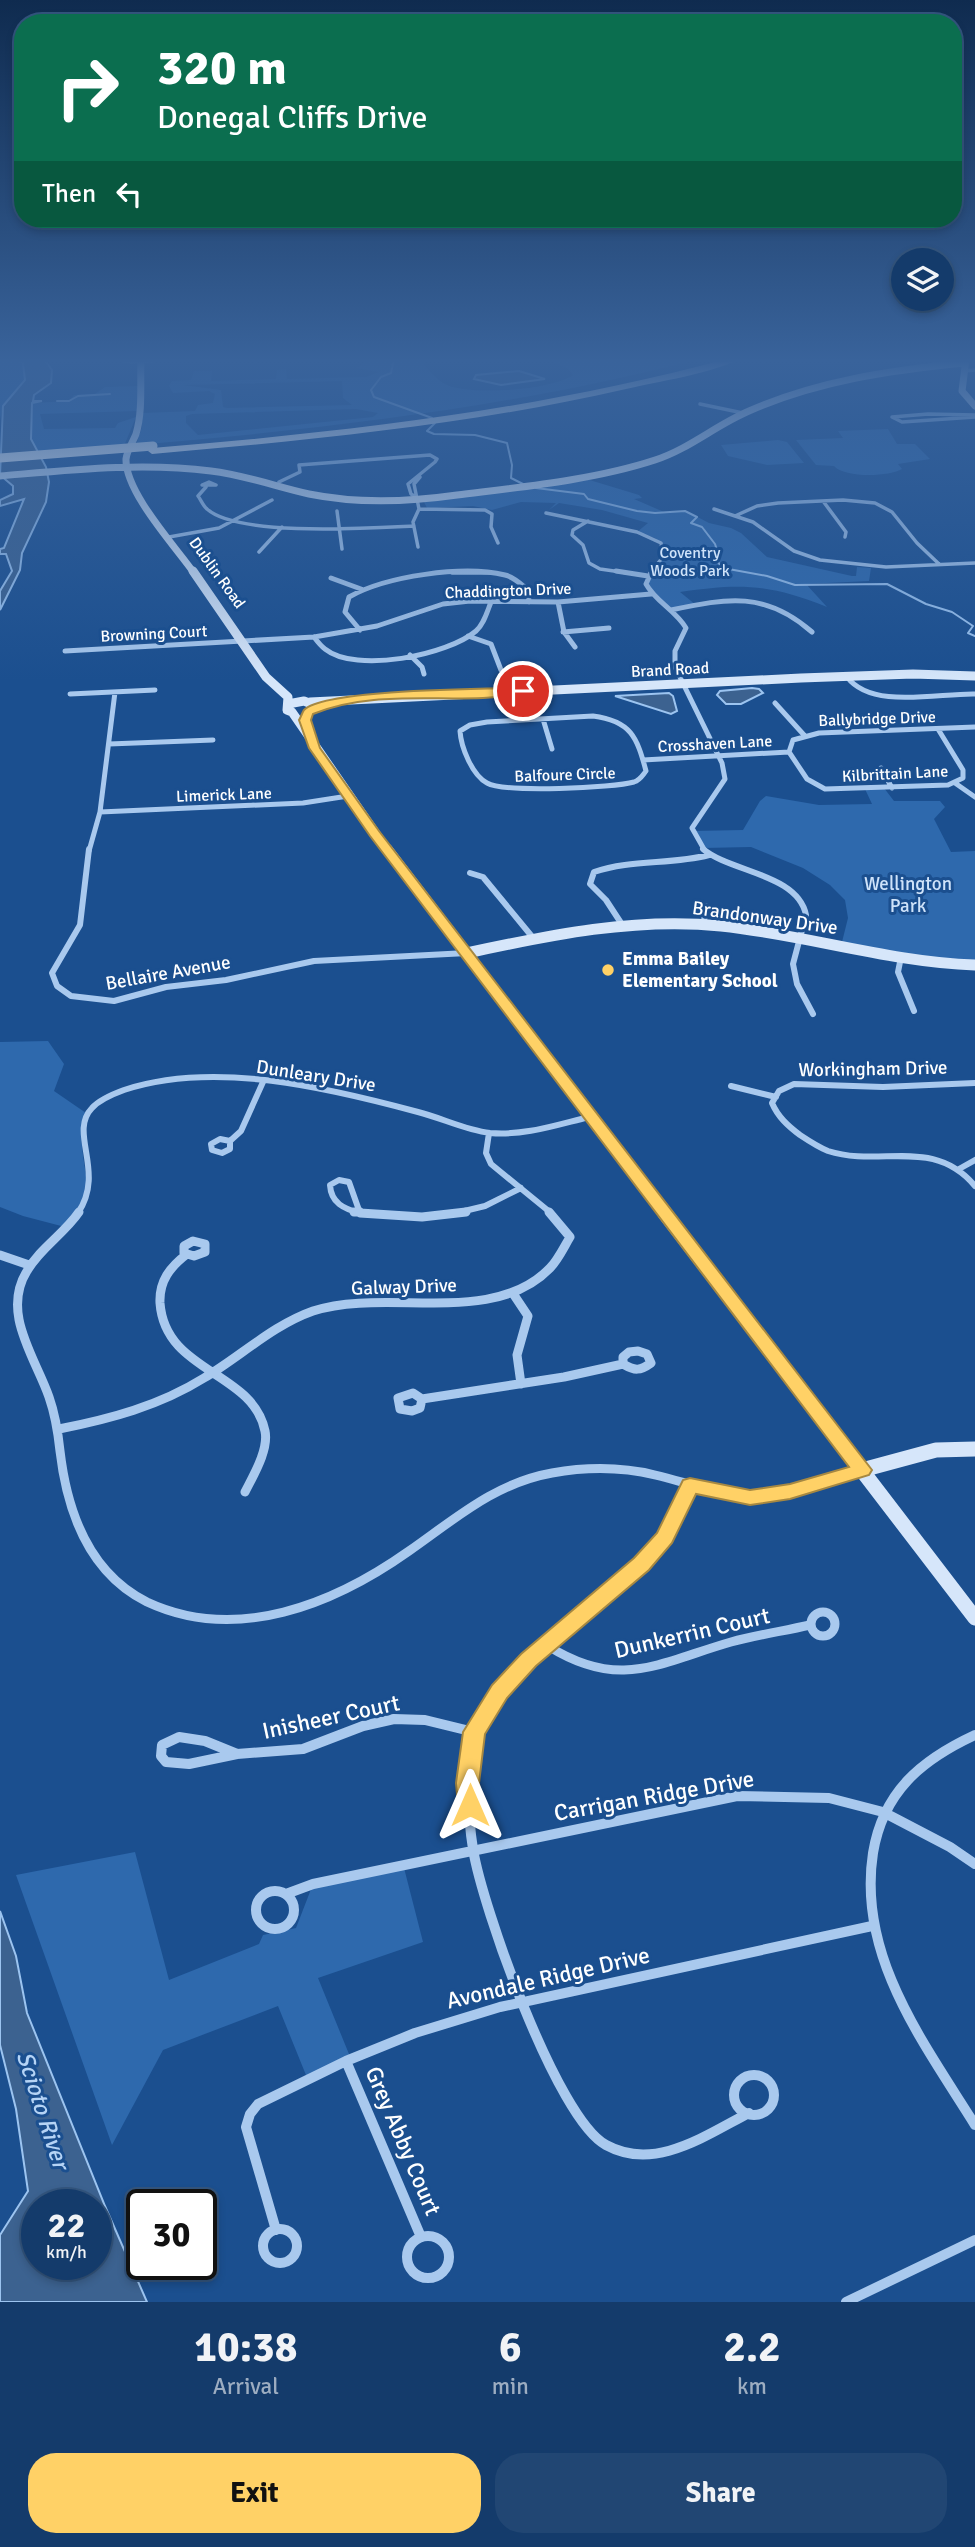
<!DOCTYPE html>
<style>
body{margin:0;font-family:Signika,sans-serif;background:#214673;color:#f1f3f6;height:100vh;display:flex;flex-direction:column;font-size:26px;white-space:nowrap}
*{box-sizing:border-box;margin:0}
p{font-size:23px;color:#9dadc1}
.icon{flex:none;width:38px;height:38px;fill:none;stroke:currentColor;stroke-width:2;stroke-linecap:round;stroke-linejoin:round}
.map{position:relative;height:2302px;overflow:hidden}
.drawer{display:flex;flex-direction:column;background:#143b6b;flex:1}
.drawer>*{flex:none}
.banner{position:absolute;left:14px;top:14px;width:948px;height:214px;border-radius:28px;box-shadow:0 4px 10px #0003,0 0 0 2px #33557e;background:#0b6e4f;color:#fff;overflow:hidden}
.controls{position:absolute;left:891px;top:248px;display:grid;gap:14px}
.controls a{display:grid;place-items:center;width:63px;height:63px;border-radius:50%;background:#143b6b;box-shadow:0 4px 10px #0003,0 0 0 2px #33557e;font-size:35px}
.speed{position:absolute;left:21px;top:2189px;display:flex;gap:14px;font-size:35px;font-weight:700;text-align:center}
.speed>*{display:grid;place-content:center;width:91px;height:91px;border-radius:50%;background:#143b6b;box-shadow:0 4px 10px #0003,0 0 0 2px #33557e;line-height:1}
.speed small{font-size:18px;font-weight:400}
.speed .limit{border:4px solid #111;border-radius:10px;background:#fff;color:#111}
.pin{position:absolute;display:grid;place-items:center;width:60px;height:60px;color:#fff;margin:-30px;border:4px solid #fff;border-radius:50%;box-shadow:0 2px 7px #0007}
.me{position:absolute;width:77px;margin:-38px;rotate:0deg;stroke-linejoin:round;filter:drop-shadow(0 0 5px #0008)}
.turn{display:flex;align-items:center;gap:24px;height:147px;padding:0 28px;font-size:32px}
.turn .icon{width:91px;height:91px;stroke-width:2.5}
.turn b{display:block;font-size:49px;line-height:60px}
.then{display:flex;align-items:center;height:66px;padding:0 28px;background:#0003;gap:14px;font-size:26px}
.eta{display:flex;justify-content:space-evenly;align-items:center;height:119px;text-align:center}
.eta b{font-size:42px;font-weight:700;line-height:49px}
.button{display:flex;gap:14px;margin-top:auto;padding:14px 28px}
.button a{flex:1;height:80px;border-radius:28px;background:#ffd166;color:#111;font-size:28px;font-weight:700;line-height:80px;text-align:center}
.button a+a{background:#214673;color:#f1f3f6}
.map>svg:first-child{display:block}
.green{fill:#2e69ad;fill-rule:evenodd}
.water{fill:#3c6290;stroke:#9cc4f0;stroke-width:2;fill-rule:evenodd}
.lines{fill:none;stroke-linecap:round;stroke-linejoin:round}
.stream{stroke:#9cc4f0;stroke-width:2}
.street-far4{stroke:#a9c9ee;stroke-width:3.5}
.street-far3{stroke:#a9c9ee;stroke-width:5}
.street-far2{stroke:#a9c9ee;stroke-width:6}
.street-far1{stroke:#a9c9ee;stroke-width:9}
.street{stroke:#a9c9ee;stroke-width:10}
.secondary-far3{stroke:#d6e6fa;stroke-width:7}
.secondary-far2{stroke:#d6e6fa;stroke-width:9}
.secondary-far1{stroke:#d6e6fa;stroke-width:11}
.secondary{stroke:#d6e6fa;stroke-width:15}
.highway{fill:#fff;fill-rule:evenodd}
.highway-bridge{stroke:#fff;stroke-width:9}
.route{fill:#ffd166;stroke:#a68842;stroke-width:2}
.poi-dot{fill:#ffd166;stroke:#1b4f8f;stroke-width:2.5}
.labels{text-anchor:middle;dominant-baseline:central;stroke-width:6;stroke-linejoin:round;paint-order:stroke}
.far-park-label{font-size:16px;fill:#cfe3fa;stroke:#1b4f8f}
.far-street-label{font-size:16px;fill:#fff;stroke:#1b4f8f}
.park-label{font-size:19px;fill:#cfe3fa;stroke:#1b4f8f}
.street-label{font-size:19px;fill:#fff;stroke:#1b4f8f}
.poi-label{font-size:19px;font-weight:bold;fill:#fff;stroke:#1b4f8f;text-anchor:start}
.near-street-label{font-size:23px;fill:#fff;stroke:#1b4f8f}
.near-water-label{font-size:24px;font-style:italic;fill:#b5d3f5;stroke:#1b4f8f}
</style>
<div class="map">
<svg width="975" height="2302" viewBox="0 0 975 2302">
<rect width="100%" height="100%" fill="#1b4f8f"/>
<path class="green" d="M0 359H19L23 364 25 380 3 406 0 420Z
M373 359H420C426 367 435 378 443 383 465 397 553 390 573 375L568 369 548 359H699C514 407 326 429 136 445L142 427V413L195 411 198 405 213 403 215 394 209 391 173 393 169 386 172 381 191 380 194 371H212L211 381 276 379 277 370 286 369 287 379 366 377 379 372 356 368ZM342 381 343 398 352 405 227 408 223 407 221 390 183 385ZM356 409 378 413 373 417 198 435 186 423V416L192 414Z
M139 386 137 411 40 414 44 429 115 428 118 423 136 417 124 446 40 453 31 439 33 403 69 401 74 395 95 394 105 387Z
M888 429 897 444H915L930 459 898 464 902 469C889 477 844 478 834 466L816 465 796 440 843 438 838 431Z
M778 440 787 442 804 463 767 465 728 456 721 445Z
M583 478 639 495 642 498 634 499 664 512 686 511 709 523 731 528 741 533 767 557 852 576H856L857 567 871 568 869 581 806 584 827 607C769 584 741 583 680 592L696 605 671 610 646 584C650 571 663 562 664 548L655 538 637 532 648 523 602 510 559 503 549 510 556 503 521 502 492 510 473 506 427 508 424 502Z
M884 788 894 801H940L945 807 934 819 951 852 975 851V965L841 946 848 918 845 900 830 885 803 868 751 847 703 848 693 831 743 830 760 801 766 796 819 805 872 804 865 789Z
M48 1041 64 1064 54 1091 86 1113C75 1129 87 1174 89 1194L65 1227 23 1216 0 1207V1042Z
M135 1852 169 1980 259 1944 263 1935 296 1928 313 1884 403 1864 423 1942 318 1978 351 2059 308 2080 278 2006 163 2050 112 2145 16 1875Z"/>
<path class="water" d="M19 359H44L52 370 51 383 34 395 33 401H42L32 403 31 439 46 467 49 482 46 502 22 553 20 570 0 610V591L12 571 6 554H0V549L4 548 24 499 0 506V500L13 494V486L0 475 3 406 25 380 23 364Z
M519 371 545 379 501 385 474 379 476 375Z
M752 688 759 689 763 693 741 704H726L717 695 720 691Z
M669 693 673 696 677 711 671 714 615 696Z
M0 1911 16 1956 27 2013 105 2206 147 2302H0V2235L28 2191 16 2109 0 2045ZM37 2205H96V2264H37Z"/>
<g class="lines">
<path class="stream" d="M394 359 391 373 381 377 371 390 374 397 432 418 435 423 427 431 434 434 475 435 507 443 512 465 511 478 523 484
M57 401H69L78 396 110 394
M536 488 584 494 588 499 637 511 655 513 685 511 697 517 691 523 702 527 715 544 716 547 709 552 723 568 767 576 795 585 887 584 926 604 952 612 973 626 968 633 975 636"/>
<path class="street-far4" d="M116 359 132 362 173 359
M242 359H263
M964 371 975 370
M700 404 743 413
M975 415 928 414 892 417 902 422 975 417
M209 482 216 485H202Z
M279 482 300 472 299 465 430 455 437 459 435 462 408 484 411 494 416 497
M206 487 198 496C201 500 203 506 207 509 238 537 371 528 414 526
M823 501 846 532 845 537
M419 509 485 510 492 514 491 527 498 543
M714 509 753 522 794 551 820 560 886 567 975 563
M337 511 342 549
M546 513 637 532 661 543 663 557 650 573
M735 516 757 506 778 503 843 500 875 503 892 512 917 543 939 564
M588 521 573 530 572 535 583 545 589 563 600 569 628 573
M169 537 219 528 272 500
M418 547 413 522 419 509 414 484 420 477
M259 552 282 527
M452 573H490"/>
<path class="street-far3" d="M616 571 648 576
M652 571 646 584C656 602 675 610 686 628L675 651V667L722 763 725 779 692 828 705 851
M331 578 361 589
M558 602 564 632 575 647
M671 610C728 598 765 591 812 632
M360 630 345 612 349 597C386 576 463 565 505 575 514 577 521 584 528 590L529 602
M563 632 609 628
M468 636 491 644 501 670
M314 637C317 641 321 646 325 649 356 674 448 655 476 631 484 624 487 612 491 602
M65 651 314 637 377 626 443 604 470 601 558 602 651 594
M410 655 422 667 424 674
M847 677C872 710 938 693 975 694
M70 694 155 690
M775 703 804 735
M593 716C631 721 637 737 646 771 642 776 640 780 634 782 614 788 504 793 487 783 472 775 461 747 460 731L470 725 487 722Z
M543 719 552 749
M109 744 213 740
M789 752 807 779 825 789 948 785 963 778V770L938 729
M789 752 793 740 819 733 975 727
M643 760 789 752
M881 768 892 788
M955 783 975 797
M100 812 303 803 348 796
M89 851 100 812 115 692"/>
<path class="street-far2" d="M89 849 80 925 52 973 57 986 71 996 114 1001 166 987 226 980 314 961 467 953
M703 849C730 872 798 874 806 915L793 964 797 984 813 1014
M470 873 483 877 534 939
M704 925 705 906
M623 926 606 900 590 884 594 872C631 859 671 865 709 855
M901 957 898 972 914 1011
M975 1083 883 1087 794 1084 779 1091 772 1103C778 1117 788 1126 800 1135 809 1141 818 1147 828 1151 881 1168 933 1136 975 1186
M731 1086 776 1097
M489 1133 486 1153 491 1164 551 1213
M220 1139 230 1141V1149L222 1153 212 1150 211 1144Z
M230 1141 241 1131 263 1082
M959 1169 975 1160
M339 1180 349 1182 360 1213C344 1209 331 1203 330 1185Z
M78 1213C106 1171 68 1133 92 1108 100 1099 113 1094 124 1090 214 1060 329 1088 418 1112 442 1118 465 1130 490 1133 524 1136 556 1125 589 1117
M456 1213 485 1206 521 1188"/>
<path class="street-far1" d="M79 1212C64 1234 40 1248 27 1271 1 1313 35 1357 49 1397 55 1414 58 1432 60 1451 67 1511 89 1573 147 1602 237 1644 334 1604 409 1551 455 1519 495 1483 552 1473 586 1467 622 1467 655 1475 689 1483 721 1496 756 1496 792 1497 828 1482 862 1470
M354 1212H360
M360 1213 422 1217 466 1212
M193 1241 205 1244V1252L194 1256 184 1253V1246Z
M187 1254C170 1267 159 1281 160 1303 165 1373 253 1371 265 1431 269 1450 253 1476 245 1492
M0 1255 29 1265
M514 1295 528 1316 517 1355 521 1384
M638 1351 647 1354 651 1363C640 1371 635 1371 623 1364V1357L629 1352Z
M413 1393 422 1399 420 1408 412 1411 400 1409 398 1398Z
M422 1399 564 1377 623 1364
M59 1429C110 1419 159 1406 204 1378 241 1356 273 1325 313 1311 386 1287 492 1328 550 1268 558 1260 564 1247 570 1237L549 1212
M811 1624a12 12 0 1 1 24 0a12 12 0 1 1-24 0Z
M548 1646C620 1691 658 1663 731 1642 757 1635 784 1631 810 1625
M504 1686 529 1660 641 1564 665 1538 690 1485"/>
<path class="street" d="M506 1684C495 1696 479 1717 474 1733 465 1762 468 1818 473 1849 482 1906 557 2119 606 2145 655 2172 706 2135 749 2113
M975 1735C921 1760 883 1792 873 1853 857 1956 924 2043 975 2125
M179 1737 205 1741 237 1754 189 1764 166 1762 161 1756 162 1745Z
M237 1754 303 1749 363 1726 394 1719 425 1720 474 1732
M256 1910a19 19 0 1 1 38 0a19 19 0 1 1-38 0Z
M286 1894 313 1884 737 1796 829 1798 883 1812 950 1847 975 1864
M346 2061 421 2237
M734 2095a20 20 0 1 1 40 0a20 20 0 1 1-40 0Z
M263 2246a17 17 0 1 1 34 0a17 17 0 1 1-34 0Z
M276 2230 246 2127 250 2114 258 2104 346 2061 415 2033 500 2007 872 1926
M407 2257a21 21 0 1 1 42 0a21 21 0 1 1-42 0Z
M846 2302 975 2240"/>
<path class="secondary-far3" d="M141 359C140 383 143 411 136 434 133 442 127 450 126 459 125 492 175 546 194 573
M966 359 962 391 975 406
M0 476C70 470 141 462 211 471 245 475 277 487 309 494 358 504 408 502 457 495 521 487 594 480 655 460 689 449 716 425 749 411 817 381 891 370 965 363"/>
<path class="secondary-far2" d="M193 571 266 677 288 697 287 710 292 712 388 851
M310 702 801 678 913 674 975 676
M288 704 304 701 314 705 305 718 310 734"/>
<path class="secondary-far1" d="M387 849 665 1213
M467 953C550 935 636 917 721 926 807 935 889 962 975 965"/>
<path class="secondary" d="M664 1212 975 1618
M862 1470 936 1450 975 1449"/>
<path class="highway" d="M726 359H739C714 373 656 382 626 389 470 425 311 440 152 454L148 451 152 448C346 432 538 410 726 359Z"/>
<path class="highway-bridge" d="M0 458 153 446"/>
</g>
<linearGradient id="sky" x2="0" y2="1"><stop stop-color="#0f2b4f"/><stop offset="0.53" stop-color="#39639b"/><stop offset="1" stop-color="#39639b" stop-opacity="0"/></linearGradient>
<rect width="975" height="681" fill="url(#sky)"/>
<path class="route" d="M523 688 527 689V693C458 707 380 686 313 714L311 720 320 748 379 831 872 1470 869 1475 790 1499 750 1505 696 1494 672 1543 649 1570 536 1666 507 1698 485 1734 479 1783 481 1805 478 1812 470 1815 461 1812 458 1805 456 1783 463 1732 492 1685 521 1654 634 1558 657 1533 683 1480 690 1478 750 1490 790 1484 849 1467 370 836 309 748 299 720C300 719 303 711 304 710 325 689 487 689 523 688Z"/>
<circle class="poi-dot" cx="608" cy="970" r="7"/>
<g class="labels">
<g class="far-park-label">
<text x="690" y="553">Coventry<tspan x="690" dy="18">Woods Park</tspan></text>
</g>
<g class="far-street-label">
<text transform="translate(217 573) rotate(54)">Dublin Road</text>
<text transform="translate(508 591) rotate(-2)">Chaddington Drive</text>
<text transform="translate(154 634) rotate(-3)">Browning Court</text>
<text transform="translate(670 670) rotate(-3)">Brand Road</text>
<text transform="translate(877 719) rotate(-2)">Ballybridge Drive</text>
<text transform="translate(715 744) rotate(-3)">Crosshaven Lane</text>
<text transform="translate(895 774) rotate(-3)">Kilbrittain Lane</text>
<text transform="translate(565 775) rotate(-2)">Balfoure Circle</text>
<text transform="translate(224 795) rotate(-2)">Limerick Lane</text>
</g>
<g class="park-label">
<text x="908" y="884">Wellington<tspan x="908" dy="22">Park</tspan></text>
</g>
<g class="street-label">
<text transform="translate(765 918) rotate(8)">Brandonway Drive</text>
<text transform="translate(168 973) rotate(-10)">Bellaire Avenue</text>
<text transform="translate(873 1069) rotate(-1)">Workingham Drive</text>
<text transform="translate(316 1076) rotate(9)">Dunleary Drive</text>
<text transform="translate(404 1287) rotate(-2)">Galway Drive</text>
</g>
<g class="poi-label">
<text x="622" y="959">Emma Bailey<tspan x="622" dy="22">Elementary School</tspan></text>
</g>
<g class="near-street-label">
<text transform="translate(692 1633) rotate(-13)">Dunkerrin Court</text>
<text transform="translate(331 1717) rotate(-12)">Inisheer Court</text>
<text transform="translate(654 1796) rotate(-10)">Carrigan Ridge Drive</text>
<text transform="translate(548 1978) rotate(-13)">Avondale Ridge Drive</text>
<text transform="translate(403 2141) rotate(67)">Grey Abby Court</text>
</g>
<g class="near-water-label">
<text transform="translate(43 2110) rotate(72)">Scioto River</text>
</g>
</g>
</svg>
<div class="controls">
<a><svg class="icon" aria-label="layers" viewBox="0 0 24 24"><path d="M12 4l9 5-9 5-9-5zM3 14l9 5 9-5"/></svg></a>
</div>
<div class="speed"><div>22<small>km/h</small></div><div class="limit">30</div></div>
<div class="pin" style="left:523px;top:691px;background:#d93025"><svg class="icon" aria-label="arrive" viewBox="0 0 24 24"><path d="M6 21V4h12l-3 4 3 4H6"/></svg></div>
<svg class="me" style="left:470px;top:1805px" viewBox="-20 -20 40 40"><path d="M0-17L14 15 0 8-14 15z" fill="#ffd166" stroke="#fff" stroke-width="4"/></svg>
<div class="banner">
<div class="turn"><svg class="icon" aria-label="right" viewBox="0 0 24 24"><path d="M7 20v-9h11M14 6l5 5-5 5"/></svg><div><b>320 m</b>Donegal Cliffs Drive</div></div>
<div class="then">Then<svg class="icon" aria-label="left" viewBox="0 0 24 24"><path d="M17 20v-9H6M10 6l-5 5 5 5"/></svg></div>
</div>
</div>
<section class="drawer">
<div class="eta">
<div><b>10:38</b><p>Arrival</p></div>
<div><b>6</b><p>min</p></div>
<div><b>2.2</b><p>km</p></div>
</div>
<div class="button"><a>Exit</a><a>Share</a></div>
</section>
